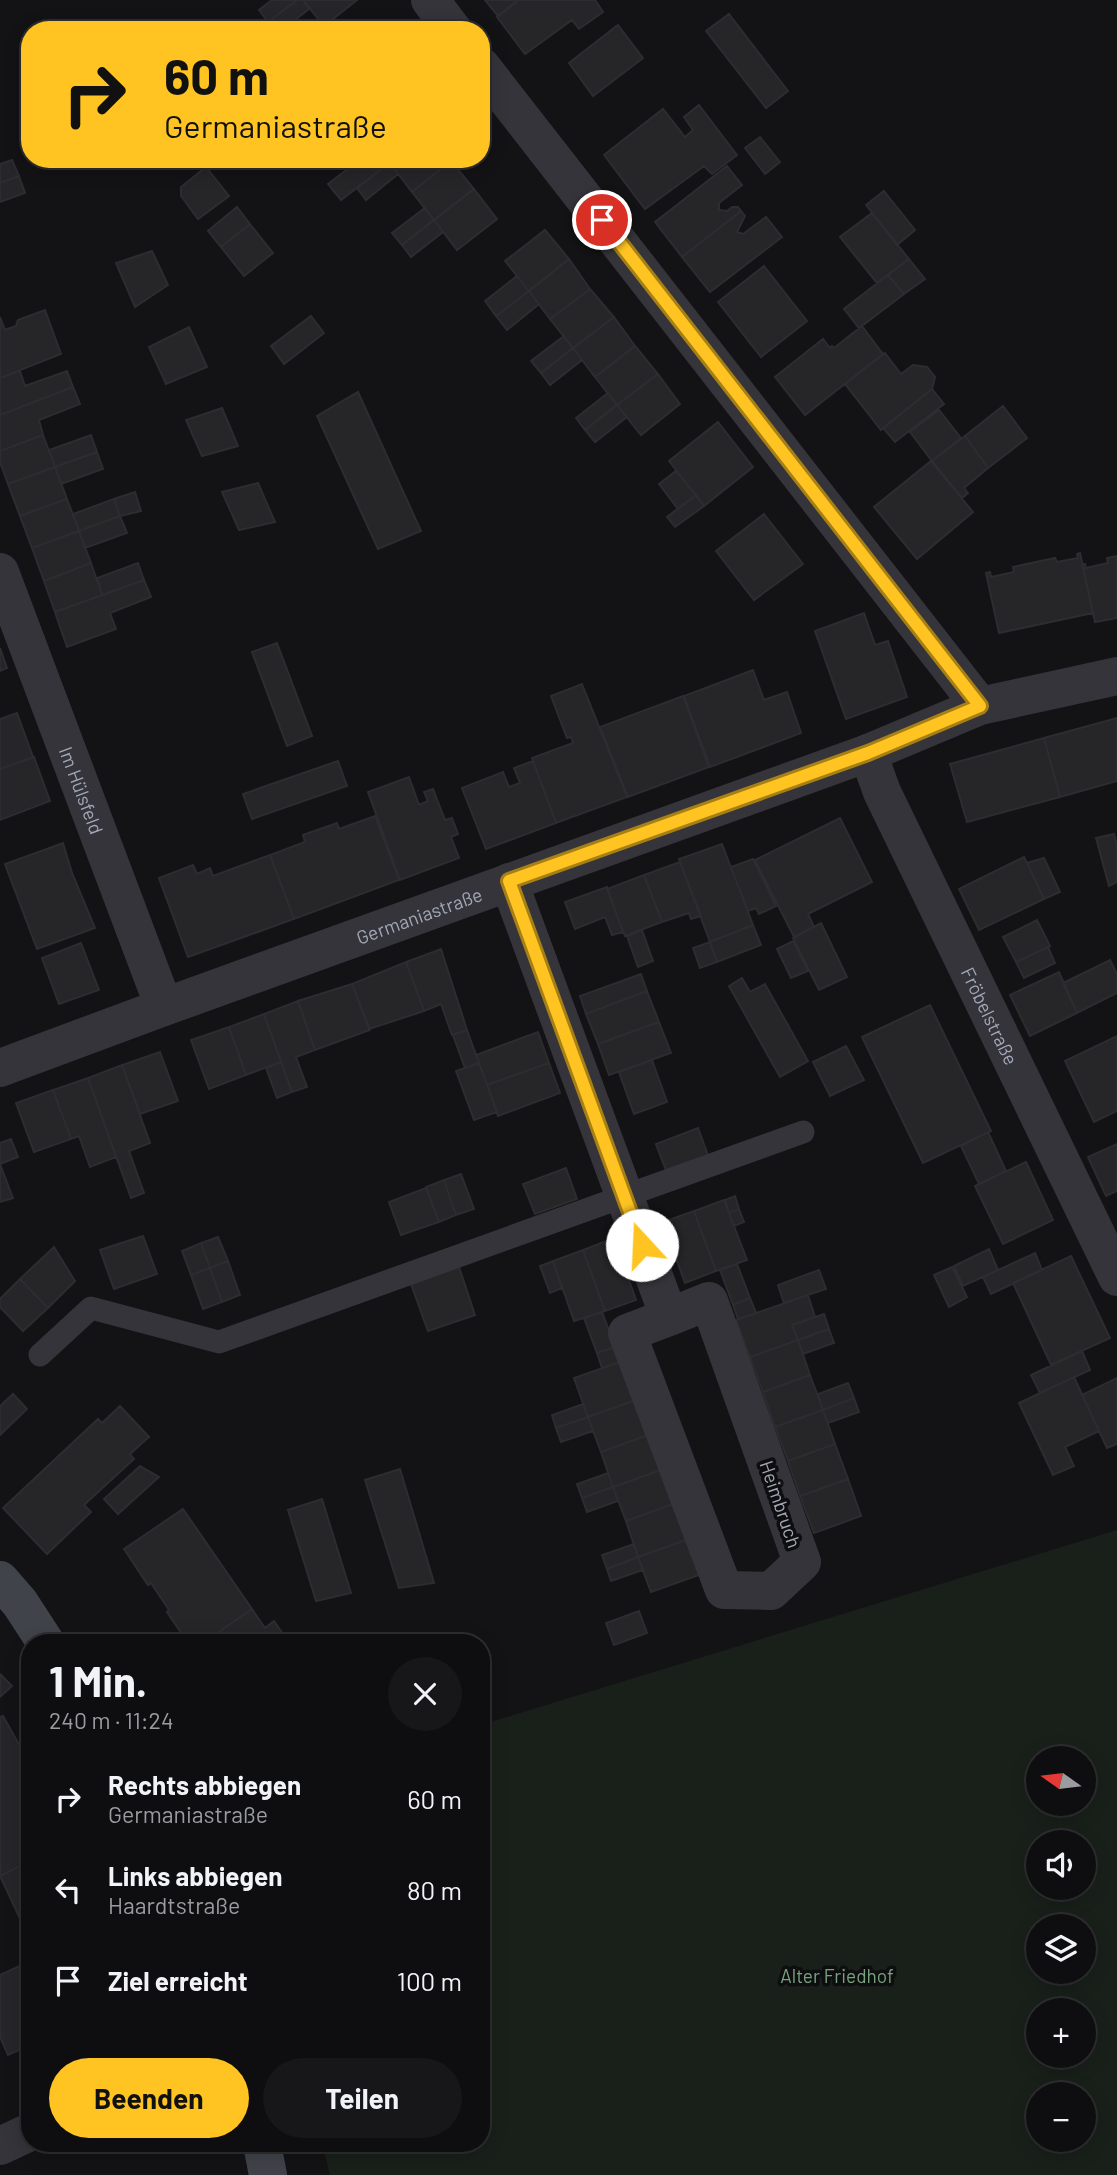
<!DOCTYPE html>
<html lang="de">
<meta charset="utf-8">
<style>
body{margin:0;font-family:Barlow,sans-serif;background:#171719;color:#f1f3f6;height:100vh;display:flex;flex-direction:column;font-size:26px;white-space:nowrap}
*{box-sizing:border-box;margin:0}
p{font-size:23px;color:#9b9c9f}
.icon{flex:none;width:38px;height:38px;fill:none;stroke:currentColor;stroke-width:2;stroke-linecap:round;stroke-linejoin:round}
.map{position:relative;flex:1;overflow:hidden}
.details{position:absolute;left:21px;top:1634px;width:469px;height:518px;display:flex;flex-direction:column;background:#0e0e10;border-radius:28px;box-shadow:0 4px 18px #0003,0 0 0 2px #2e2e30}
.details>*{flex:none}
.top-card{position:absolute;left:21px;top:21px;width:469px;height:147px;border-radius:28px;box-shadow:0 4px 18px #0003,0 0 0 2px #2e2e30;background:#ffc421;color:#111;overflow:hidden}
.needle{width:46px;rotate:284deg}
.tools{position:absolute;left:1026px;top:1746px;display:grid;gap:14px}
.tools a{display:grid;place-items:center;width:70px;height:70px;border-radius:50%;background:#0e0e10;box-shadow:0 4px 18px #0003,0 0 0 2px #2e2e30;font-size:35px}
.pin{position:absolute;display:grid;place-items:center;width:60px;height:60px;color:#fff;margin:-30px;border:4px solid #fff;border-radius:50%;box-shadow:0 2px 7px #0007}
.me{position:absolute;width:77px;margin:-38px;rotate:340deg;stroke-linejoin:round;filter:drop-shadow(0 0 5px #0008)}
.turn{display:flex;align-items:center;gap:24px;height:147px;padding:0 28px;font-size:32px}
.turn .icon{width:91px;height:91px;stroke-width:2.5}
.turn b{display:block;font-size:49px;line-height:60px}
.round{display:grid;place-items:center;flex:none;width:74px;height:74px;border-radius:37px;background:#171719}
.summary{display:flex;align-items:center;justify-content:space-between;height:119px;padding:0 28px}
h1{font-size:42px;font-weight:700;line-height:52px}
.button{display:flex;gap:14px;margin-top:auto;padding:14px 28px}
.button a{flex:1;height:80px;border-radius:42px;background:#ffc421;color:#111;font-size:28px;font-weight:700;line-height:80px;text-align:center}
.button a+a{background:#171719;color:#f1f3f6}
ul{padding:0;list-style:none}
li{display:flex;align-items:center;gap:21px;height:91px;padding:0 28px}
li div{flex:1}
li b{display:block;font-size:26px}
li em{font-style:normal}
.map>svg:first-child{display:block}
.green{fill:#19201a;fill-rule:evenodd}
.building{fill:#262629;stroke:#2d2d31;stroke-width:2}
.lines{fill:none;stroke-linecap:round;stroke-linejoin:round}
.service{stroke:#34343a;stroke-width:23}
.minor{stroke:#34343a;stroke-width:38}
.secondary{stroke:#41434a;stroke-width:38}
.route-casing{stroke:#a67f15;stroke-width:18}
.route{stroke:#ffc421;stroke-width:12}
.labels{text-anchor:middle;dominant-baseline:central;stroke-width:7;stroke-linejoin:round;paint-order:stroke}
.street-label{font-size:19px;fill:#a3a8b7;stroke:#0e0e10}
.park-label{font-size:19px;fill:#78a37e;stroke:#0e0e10}
</style>
<div class="map">
<svg width="1117" height="2175" viewBox="0 0 1117 2175">
<rect width="100%" height="100%" fill="#131315"/>
<path class="green" d="M1117 1530V2175H330L322 2144H481V1725ZM1038 1759H1083V1804H1038ZM1038 1843H1083V1888H1038ZM1038 1927H1083V1972H1038ZM1038 2011H1083V2056H1038ZM1038 2095H1083V2140H1038Z"/>
<path class="building" d="M272 0H297L268 22 259 10Z
M297 0H303L309 9 282 30H274L268 22Z
M303 0H357L324 26Z
M485 0H518L498 16Z
M519 0H595L603 12 579 29 572 20 525 54 497 17Z
M729 14 788 91 766 108 706 31Z
M618 25 643 58 593 96 569 63Z
M699 105 737 155 712 174 704 166 645 209 604 155 663 109 685 137 693 130 684 117Z
M760 137 780 162 765 174 745 148Z
M361 159H394L341 200 328 184Z
M394 159H450L451 161 412 192 390 163Z
M12 160 19 176 0 183V164Z
M451 161 474 189 434 220 412 192Z
M390 163 398 174 366 200 357 188Z
M727 166 742 185 719 203V210L727 211 732 207H738L741 211 682 257 655 222Z
M206 167 229 196 198 219 181 196V187Z
M19 176 25 193 0 202V183Z
M474 189 497 219 457 250 434 220Z
M884 191 915 230 897 245 866 205Z
M237 207 250 224 221 247 208 231Z
M425 208 434 220 402 245 392 233Z
M741 211 745 216 737 232 743 234 766 217 782 237 710 292 682 257Z
M872 213 909 259 877 283 840 237Z
M434 220 443 232 411 257 402 245Z
M250 224 273 253 244 276 221 247Z
M545 230 569 259 529 291 505 261Z
M152 251 168 285 135 307 116 263Z
M569 259 590 289 550 319 529 291Z
M909 259 925 279 904 294 888 275Z
M764 266 807 321 761 357 718 302Z
M888 275 904 294 859 328 844 309Z
M517 276 529 291 496 316 485 301Z
M590 289 614 317 573 348 550 319Z
M529 291 539 304 507 330 496 316Z
M45 310 61 354 0 378V317L5 330 16 326 18 320Z
M311 316 324 333 284 364 271 346Z
M614 317 635 346 595 377 573 348Z
M862 326 883 354 805 415 775 377 823 339 830 348 832 346 834 348Z
M189 327 207 367 166 384 149 347Z
M564 336 573 348 541 373 531 361Z
M635 346 658 374 617 405 595 377Z
M573 348 582 360 550 385 541 373Z
M885 353 901 374 913 365 927 367 935 377 932 389 881 430 845 384Z
M20 371 25 386 67 371 73 387 0 415V378Z
M658 374 680 404 641 435 617 405Z
M73 387 80 404 39 420 43 435 0 451V415Z
M932 389 944 404 895 442 883 428Z
M358 392 421 531 378 549 317 416Z
M608 393 617 405 585 430 576 418Z
M617 405 627 417 595 442 585 430Z
M1003 406 1027 438 988 468 965 436Z
M222 408 238 446 202 456 186 420Z
M939 410 961 438 932 461 910 432Z
M718 422 753 467 704 506 669 461Z
M43 435 55 467 8 484 0 462V451Z
M91 435 97 452 55 467 49 450Z
M965 436 988 468 964 488 968 493 962 498 932 461Z
M97 452 103 469 61 484 55 467Z
M931 461 973 512 917 559 874 507Z
M55 467 67 499 20 516 8 484Z
M676 471 696 495 678 509 659 484Z
M258 483 275 522 239 530 222 492Z
M135 492 141 511 120 516 114 499Z
M696 495 704 506 675 527 667 517Z
M67 499 79 531 32 548 20 516Z
M114 499 120 516 79 531 73 514Z
M764 514 803 564 754 600 716 551Z
M120 516 127 533 85 548 79 531Z
M79 531 91 563 44 581 32 548Z
M1080 553 1093 613 999 633 986 573 990 572 991 577 1014 572 1013 567 1055 558 1057 562 1078 558 1077 554Z
M1117 556V618L1095 622 1082 564H1085L1086 568 1108 563 1107 558Z
M91 563 102 595 55 612 44 581Z
M138 563 144 580 102 595 97 578Z
M144 580 151 597 110 613 116 629 67 647 55 612Z
M864 613 875 645 888 641 907 697 846 719 815 631Z
M277 643 312 736 287 746 252 652Z
M0 648 7 668 0 671Z
M753 670 764 700 787 692 801 733 710 767 684 696Z
M582 684 627 797 556 823 532 758 573 743 571 737 567 738 551 696Z
M683 696 709 767 628 797 600 727Z
M17 713 33 757 0 769V719Z
M1117 718V781L1060 797 1044 738Z
M1044 738 1060 797 967 822 950 764Z
M34 757 50 801 0 820V769Z
M338 761 347 786 252 819 243 794Z
M533 761 556 823 486 849 462 788 503 772 509 787 520 783 514 768Z
M409 777 419 805 428 801 424 792 433 789 445 820 452 818 458 834 451 837 459 858 400 880 368 792Z
M375 816 399 880 294 919 270 855 305 842 303 835 337 823 339 829Z
M840 818 872 882 808 914 814 927 794 937 755 860Z
M1114 834 1117 846V882L1109 886 1096 838Z
M63 843 72 873 95 928 37 949 5 864Z
M722 844 753 925 710 942 679 859Z
M270 855 294 919 188 957 159 878 193 865 197 874 210 868 213 876Z
M1024 857 1044 899 979 930 959 889Z
M1044 858 1060 892 1044 899 1027 863Z
M753 859 776 906 759 914 756 908 748 911 731 867Z
M680 862 701 916 691 919 689 913 662 922 644 875Z
M644 875 662 922 625 936 607 889Z
M607 887 623 932 612 935 605 917 575 929 565 902Z
M1037 920 1050 946 1016 962 1003 937Z
M821 923 847 977 819 990 793 938Z
M753 925 761 945 717 962 710 942Z
M642 930 653 961 638 967 627 936Z
M793 941 808 971 791 978 777 949Z
M710 942 717 962 700 968 693 948Z
M81 943 99 990 59 1004 42 958Z
M1048 947 1055 963 1024 978 1016 962Z
M441 949 467 1030 452 1035 441 1004 424 1011 406 962Z
M1110 960 1117 974V993L1077 1013 1063 983Z
M406 962 424 1011 369 1029 352 984Z
M1059 972 1077 1013 1030 1036 1010 995Z
M641 974 647 991 586 1014 580 996Z
M742 978 750 992 765 984 808 1061 780 1077 729 986Z
M352 984 370 1030 315 1050 298 1001Z
M647 991 659 1022 598 1044 586 1014Z
M298 1001 315 1050 296 1057 307 1087 292 1092 264 1014Z
M930 1005 991 1131 923 1163 862 1037Z
M264 1014 281 1062 246 1075 229 1027Z
M659 1022 671 1053 609 1075 598 1044Z
M229 1027 246 1075 209 1089 191 1040Z
M467 1030 479 1063 465 1068 453 1035Z
M538 1032 549 1063 487 1085 476 1055Z
M1117 1036V1111L1094 1122 1065 1061Z
M846 1046 864 1080 830 1096 813 1062Z
M160 1052 178 1101 140 1114 122 1065Z
M652 1060 667 1102 634 1114 619 1072Z
M281 1062 292 1092 277 1098 266 1068Z
M479 1063 497 1112 474 1120 456 1071Z
M549 1063 560 1093 498 1116 487 1085Z
M122 1065 150 1143 129 1151 144 1193 131 1198 88 1078Z
M88 1078 116 1157 90 1167 79 1136 71 1139 53 1090Z
M53 1090 71 1139 34 1152 16 1103Z
M698 1128 709 1158 667 1173 656 1144Z
M988 1132 1006 1171 979 1184 961 1146Z
M11 1139 18 1157 0 1164 13 1198 0 1202V1143Z
M1117 1144V1191L1106 1196 1088 1157Z
M1026 1162 1053 1220 1003 1244 975 1186Z
M566 1168 577 1199 535 1214 523 1184Z
M461 1174 474 1209 456 1215 444 1180Z
M444 1180 456 1215 439 1222 426 1187Z
M426 1188 439 1222 401 1235 389 1202Z
M735 1196 739 1209 729 1213 725 1200Z
M724 1200 747 1260 716 1271 694 1211Z
M739 1209 744 1222 734 1226 729 1213Z
M694 1211 716 1271 685 1283 663 1222Z
M143 1236 157 1274 114 1289 100 1250Z
M218 1237 228 1261 210 1268 201 1243Z
M614 1238 636 1300 605 1311 583 1250Z
M201 1243 210 1268 191 1275 182 1251Z
M54 1247 75 1281 48 1308 20 1279Z
M989 1249 998 1270 963 1286 954 1266Z
M583 1250 605 1311 574 1321 553 1261Z
M1035 1253 1042 1270 991 1294 983 1277Z
M1071 1256 1110 1338 1051 1365 1013 1283Z
M228 1261 240 1295 222 1302 210 1268Z
M553 1261 562 1288 550 1293 540 1266Z
M737 1264 750 1298 733 1305 720 1270Z
M459 1267 475 1315 428 1331 411 1284Z
M952 1267 967 1297 949 1307 934 1275Z
M210 1268 222 1302 203 1309 191 1275Z
M819 1270 826 1289 784 1303 778 1285Z
M20 1279 48 1308 23 1331 0 1307V1299Z
M808 1295 815 1317 792 1325 798 1340 750 1357 736 1320Z
M750 1298 756 1313 738 1319 733 1305Z
M602 1312 615 1347 597 1353 584 1318Z
M824 1314 829 1329 798 1340 792 1325Z
M829 1329 834 1343 803 1354 798 1340Z
M798 1340 810 1375 763 1392 750 1357Z
M615 1347 620 1362 602 1368 597 1353Z
M1082 1351 1090 1370 1040 1393 1031 1375Z
M620 1362 636 1400 588 1417 574 1378Z
M810 1375 823 1410 775 1427 763 1392Z
M1074 1377 1099 1431 1065 1447 1074 1466 1053 1475 1019 1403Z
M1117 1378V1444L1107 1448 1082 1395Z
M848 1383 854 1398 823 1410 818 1394Z
M13 1394 27 1409 0 1435V1406Z
M854 1398 859 1412 828 1423 823 1410Z
M636 1400 648 1435 601 1452 588 1417Z
M583 1404 588 1417 556 1428 552 1415Z
M120 1406 149 1437 130 1454 134 1459 84 1505 91 1512 47 1554 3 1508 98 1419 102 1423Z
M823 1410 835 1444 788 1461 775 1427Z
M588 1417 593 1431 561 1442 556 1428Z
M648 1435 661 1470 613 1487 601 1452Z
M835 1444 848 1479 800 1496 788 1461Z
M140 1466 159 1477 118 1514 104 1499Z
M400 1469 434 1583 399 1588 365 1480Z
M661 1470 673 1504 626 1521 613 1487Z
M608 1473 613 1487 582 1498 577 1484Z
M848 1479 861 1516 814 1533 800 1496Z
M613 1487 618 1501 587 1512 582 1498Z
M322 1499 351 1593 316 1601 288 1510Z
M673 1504 686 1540 638 1557 626 1521Z
M183 1509 252 1609 203 1643H188L167 1612 169 1610 151 1583 148 1585 124 1549Z
M686 1540 699 1575 651 1592 638 1557Z
M634 1544 638 1557 607 1569 602 1555Z
M638 1557 643 1570 611 1581 607 1569Z
M252 1609 265 1628 274 1621 289 1643H203Z
M639 1611 647 1633 614 1645 606 1623Z
M0 1674 12 1686 0 1697Z
M3 1716 30 1764V1861L0 1876V1717Z
M30 1861V1940L0 1876Z
M30 1961V2045L8 2055 0 2037V1975Z"/>
<g class="lines">
<path class="service" d="M40 1355 91 1308 219 1342 803 1132"/>
<g class="minor">
<path d="M430 0 453 30"/>
<path d="M481 66 980 706"/>
<path id="s1" d="M0 572 164 1007"/>
<path id="s2" d="M868 753 882 792 1117 1277"/>
<path d="M509 882 669 1317 627 1333 724 1590 771 1591 802 1562 709 1301 669 1317"/>
<path id="s3" d="M0 1068 164 1007 868 753 980 706 1117 676"/>
<path d="M0 2146 30 2132"/>
</g>
<path class="secondary" d="M0 1580 20 1603 46 1643
M262 2144 268 2175"/>
</g>
<g class="lines">
<defs>
<path id="route" d="M602 220 980 706 868 753 509 881 642 1245"/>
</defs>
<use href="#route" class="route-casing"/>
<use href="#route" class="route"/>
</g>
<g class="labels">
<g class="street-label">
<text stroke="none"><textPath href="#s1" startOffset="233">Im Hülsfeld</textPath></text>
<text stroke="none"><textPath href="#s3" startOffset="446">Germaniastraße</textPath></text>
<text stroke="none"><textPath href="#s2" startOffset="290">Fröbelstraße</textPath></text>
<text transform="translate(781 1504) rotate(71)">Heimbruch</text>
</g>
<g class="park-label">
<text x="837" y="1975">Alter Friedhof</text>
</g>
</g>
</svg>
<div class="tools">
<a><svg class="needle" viewBox="-14 -14 28 28"><path d="M0-13l5 13h-10z" fill="#e53935"/><path d="M0 13l5-13h-10z" fill="#9b9c9f"/></svg></a>
<a><svg class="icon" aria-label="sound" viewBox="0 0 24 24"><path d="M4 9h4l5-4v14l-5-4H4zM17 9q2 3 0 6"/></svg></a>
<a><svg class="icon" aria-label="layers" viewBox="0 0 24 24"><path d="M12 4l9 5-9 5-9-5zM3 14l9 5 9-5"/></svg></a>
<a>+</a>
<a>−</a>
</div>
<div class="pin" style="left:602px;top:220px;background:#d93025"><svg class="icon" aria-label="arrive" viewBox="0 0 24 24"><path d="M6 21V4h12l-3 4 3 4H6"/></svg></div>
<svg class="me" style="left:642px;top:1245px" viewBox="-20 -20 40 40"><circle r="19" fill="#fff"/><path d="M0-13L10 11 0 6-10 11z" fill="#ffc421"/></svg>
<div class="top-card">
<div class="turn"><svg class="icon" aria-label="right" viewBox="0 0 24 24"><path d="M7 20v-9h11M14 6l5 5-5 5"/></svg><div><b>60 m</b>Germaniastraße</div></div>
</div>
<section class="details">
<div class="summary"><div><h1>1 Min.</h1><p>240 m · 11:24</p></div><a class="round"><svg class="icon" aria-label="close" viewBox="0 0 24 24"><path d="M6 6l12 12M18 6L6 18"/></svg></a></div>
<ul>
<li><svg class="icon" aria-label="right" viewBox="0 0 24 24"><path d="M7 20v-9h11M14 6l5 5-5 5"/></svg><div><b>Rechts abbiegen</b><p>Germaniastraße</p></div><em>60 m</em></li>
<li><svg class="icon" aria-label="left" viewBox="0 0 24 24"><path d="M17 20v-9H6M10 6l-5 5 5 5"/></svg><div><b>Links abbiegen</b><p>Haardtstraße</p></div><em>80 m</em></li>
<li><svg class="icon" aria-label="arrive" viewBox="0 0 24 24"><path d="M6 21V4h12l-3 4 3 4H6"/></svg><div><b>Ziel erreicht</b></div><em>100 m</em></li>
</ul>
<div class="button"><a>Beenden</a><a>Teilen</a></div>
</section>
</div>
